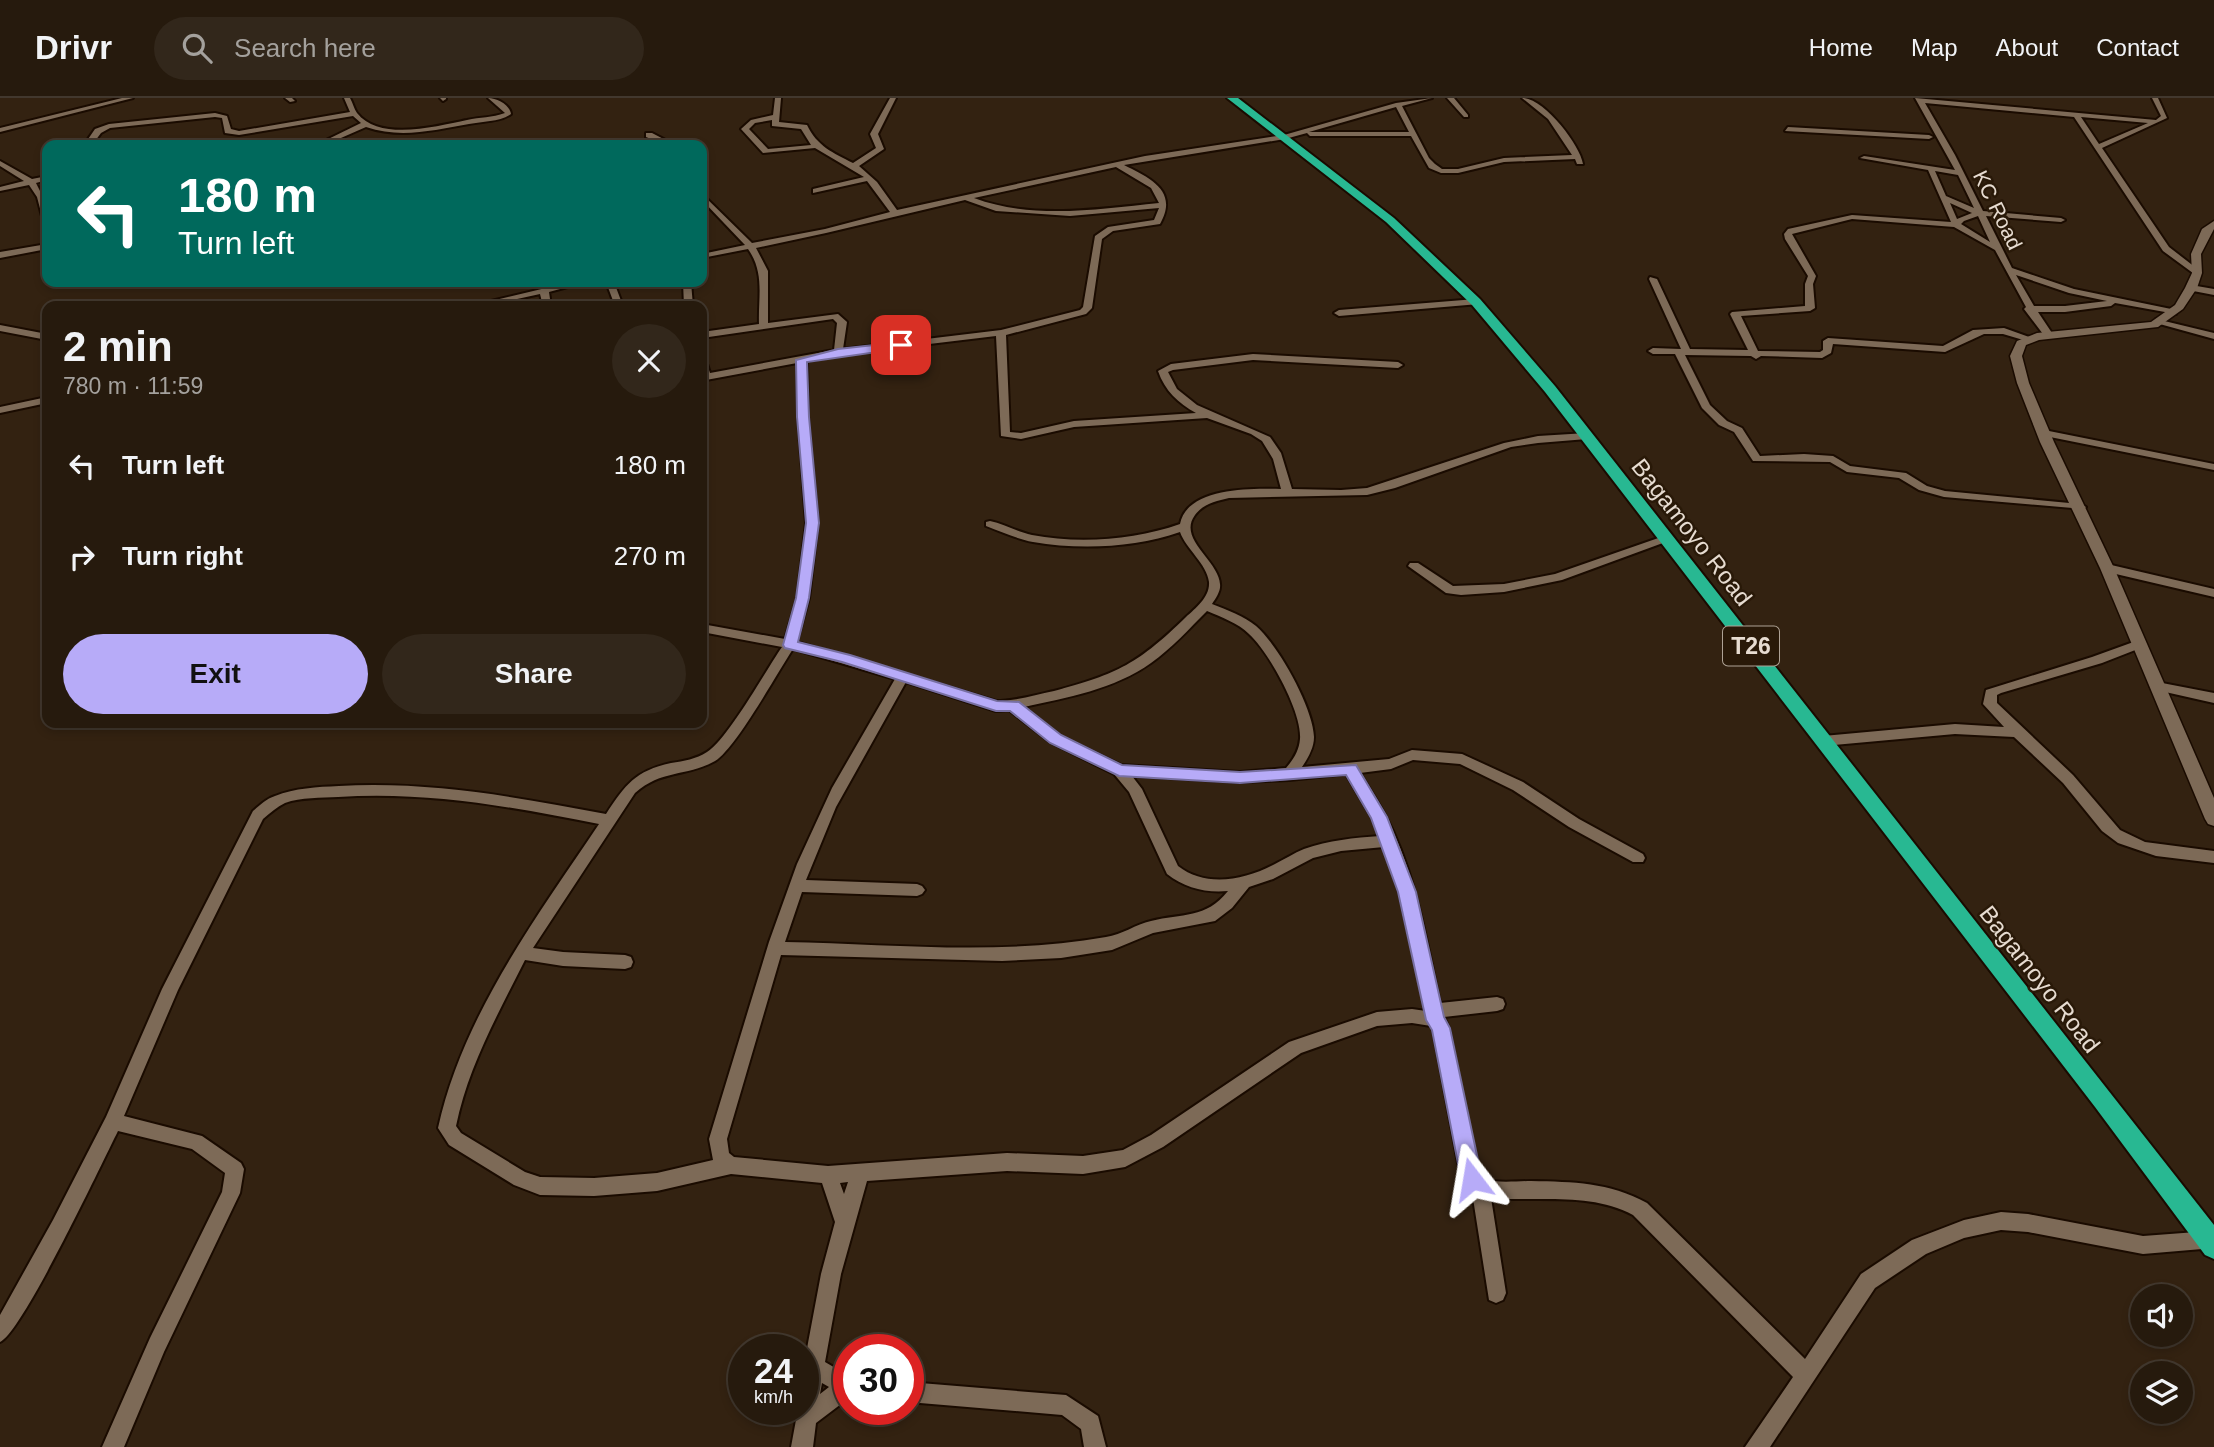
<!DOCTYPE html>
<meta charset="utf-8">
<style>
body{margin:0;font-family:Arial,sans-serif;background:#32271b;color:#f1f3f6;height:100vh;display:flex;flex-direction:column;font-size:26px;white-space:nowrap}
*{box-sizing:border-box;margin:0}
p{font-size:23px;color:#a4a19d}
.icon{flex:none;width:38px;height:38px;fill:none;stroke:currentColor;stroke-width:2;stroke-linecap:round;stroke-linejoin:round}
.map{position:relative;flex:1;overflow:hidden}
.sheet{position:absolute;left:42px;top:203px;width:665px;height:427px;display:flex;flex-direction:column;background:#261a0d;border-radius:14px;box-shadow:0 4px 10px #0003,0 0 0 2px #42382e}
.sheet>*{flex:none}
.hud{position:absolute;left:42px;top:42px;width:665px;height:147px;border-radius:14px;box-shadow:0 4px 10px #0003,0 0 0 2px #42382e;background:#00695c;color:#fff;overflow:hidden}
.fabs{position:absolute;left:2130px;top:1186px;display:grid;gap:14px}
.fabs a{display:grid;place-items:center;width:63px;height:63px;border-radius:50%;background:#261a0d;box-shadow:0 4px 10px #0003,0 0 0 2px #42382e;font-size:35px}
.speed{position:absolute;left:728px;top:1236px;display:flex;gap:14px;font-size:35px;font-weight:700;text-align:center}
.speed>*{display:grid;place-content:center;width:91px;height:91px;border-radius:50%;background:#261a0d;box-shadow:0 4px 10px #0003,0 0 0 2px #42382e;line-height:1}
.speed small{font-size:18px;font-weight:400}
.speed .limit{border:10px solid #d22;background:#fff;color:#111}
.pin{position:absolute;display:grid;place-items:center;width:60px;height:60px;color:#fff;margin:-30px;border-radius:14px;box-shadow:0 4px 10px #0006}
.me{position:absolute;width:77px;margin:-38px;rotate:346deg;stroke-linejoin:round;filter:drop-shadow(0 0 5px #0008)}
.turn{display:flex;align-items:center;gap:24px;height:147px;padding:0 21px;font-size:32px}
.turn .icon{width:91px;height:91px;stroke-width:2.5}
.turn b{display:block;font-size:49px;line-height:60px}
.round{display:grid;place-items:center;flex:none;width:74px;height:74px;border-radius:37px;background:#32271b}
.summary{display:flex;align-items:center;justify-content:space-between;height:119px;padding:0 21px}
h1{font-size:42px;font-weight:700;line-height:52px}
.button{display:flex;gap:14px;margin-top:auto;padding:14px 21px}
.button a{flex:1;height:80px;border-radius:42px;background:#b7abf8;color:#111;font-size:28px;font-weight:700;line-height:80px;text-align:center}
.button a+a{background:#32271b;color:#f1f3f6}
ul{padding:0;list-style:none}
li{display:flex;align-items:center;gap:21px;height:91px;padding:0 21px}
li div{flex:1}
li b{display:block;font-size:26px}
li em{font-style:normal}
header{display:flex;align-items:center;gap:42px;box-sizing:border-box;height:98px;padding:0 35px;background:#261a0d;border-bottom:2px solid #42382e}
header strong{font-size:33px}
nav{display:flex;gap:38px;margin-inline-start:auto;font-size:24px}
.search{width:490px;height:63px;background:#32271b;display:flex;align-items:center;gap:18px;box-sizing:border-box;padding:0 24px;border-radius:38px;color:#a4a19d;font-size:26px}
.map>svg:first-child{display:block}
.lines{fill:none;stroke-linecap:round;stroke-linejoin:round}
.minor-casing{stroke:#1a0b00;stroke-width:4}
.tertiary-casing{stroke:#1a0b00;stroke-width:3}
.trunk-casing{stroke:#1a0b00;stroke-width:4}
.minor{fill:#7d6a57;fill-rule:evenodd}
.tertiary{fill:#7d6a57;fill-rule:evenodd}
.trunk{fill:#28b892;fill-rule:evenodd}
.route{fill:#b7abf8;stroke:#776fa1;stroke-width:2}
.labels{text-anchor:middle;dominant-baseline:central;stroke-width:5;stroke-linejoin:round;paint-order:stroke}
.far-street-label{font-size:21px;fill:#e7dcd1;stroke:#291908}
.shield{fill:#291908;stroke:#aea295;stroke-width:2}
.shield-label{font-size:23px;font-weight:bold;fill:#e7dcd1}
.street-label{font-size:24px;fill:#e7dcd1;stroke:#291908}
</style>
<header>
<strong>Drivr</strong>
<div class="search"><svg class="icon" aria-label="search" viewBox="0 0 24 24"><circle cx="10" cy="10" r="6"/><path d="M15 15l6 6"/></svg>Search here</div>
<nav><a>Home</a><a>Map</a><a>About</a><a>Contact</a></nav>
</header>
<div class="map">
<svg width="2214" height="1349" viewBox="0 0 2214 1349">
<rect width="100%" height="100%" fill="#321"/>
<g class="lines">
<defs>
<path id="minor" d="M122 0H133L0 34V30Z
M285 0H292L295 3 290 4Z
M344 0H350C353 5 354 11 357 15 380 44 437 28 467 22 480 19 492 20 505 15L488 0C497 0 510 7 511 16 499 24 483 23 469 26 434 32 401 41 366 29L325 47H316L361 25 353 18 239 37 225 35 222 20 215 19 110 30 101 35 92 47H84L95 31 109 26 215 15 227 18 231 31 239 33 350 14Z
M440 0H446V1L443 3Z
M775 0H781L779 24 807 27C817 48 833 55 853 65L876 50 870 36 890 0H896L878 36 884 51 859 68 877 84 897 112 1145 58 1284 37 1396 5 1432 0 1402 8 1429 60 1435 66 1442 71H1458L1504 60 1572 57 1548 21 1522 0C1544 0 1580 47 1583 66H1577L1575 61 1504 64 1458 75H1441L1429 70 1411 38H1310L1307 35 1285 41 1124 67C1150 80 1179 93 1160 126L1113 133 1102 141 1092 210 1086 216 1006 237 1010 334 1021 335 1074 323 1196 315C1178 305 1165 293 1158 273L1171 266 1253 256 1398 264 1403 267 1398 270 1253 262 1173 272 1168 274 1177 291 1197 307 1270 339 1281 355 1292 391 1341 392 1367 390 1504 345 1538 338 1587 335 1592 338 1587 341 1538 345 1511 349 1395 390 1367 397 1229 400C1216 403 1203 406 1195 417 1177 441 1219 463 1220 486 1221 493 1216 500 1212 506 1227 512 1244 518 1256 528 1278 547 1313 609 1314 639 1314 650 1308 660 1302 669L1389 661 1412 652 1462 656 1523 684 1579 721 1643 756 1645 760 1643 764H1633L1569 729 1513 692 1460 666 1413 662 1391 671 1360 675C1368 689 1377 702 1385 717 1416 775 1426 842 1440 905L1497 899 1503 901 1505 906 1503 911 1497 913 1444 919 1449 930 1476 1065 1482 1080C1496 1086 1516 1083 1531 1083 1574 1084 1608 1084 1647 1105L1805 1261 1861 1176 1912 1142 1964 1122 2001 1114 2028 1116 2143 1138 2210 1133 2214 1134V1150L2143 1156 2028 1134 2001 1132 1964 1140 1926 1156 1875 1190 1770 1349H1745L1793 1279 1633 1117C1590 1094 1539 1104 1491 1100L1506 1195 1503 1202 1496 1205 1489 1202 1472 1094 1458 1065 1433 932 1431 928 1412 925 1377 928 1301 955 1163 1049 1125 1069 1083 1076 1007 1073 867 1083 841 1176 825 1264 849 1278V1300L816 1325 813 1349H791L798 1311H803V1274L808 1245 821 1176 835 1124 822 1085 731 1076 657 1093 594 1098 540 1097 514 1087 449 1047 438 1030C463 917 536 820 599 726 513 709 427 693 338 699 321 700 301 699 285 705 277 709 270 715 263 721L178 892 124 1018 202 1038 241 1065 244 1071 240 1095 164 1254 124 1349H102L150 1240 222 1094 225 1075 192 1051 118 1033C102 1065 22 1235 0 1244V1217L53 1122 106 1019 162 891 253 713C260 707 266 701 275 698 295 690 317 689 339 688 429 683 517 699 606 716 626 686 635 673 671 665 684 663 696 661 707 654 728 641 766 572 782 549L702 534V526L785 541 797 500 806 425 798 319 797 265 706 282 702 280V263L707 266 710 275 834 252 837 225 833 221 702 240V234L759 226C758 199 765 175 748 151L702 160V156L745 147 702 102V96L752 145 825 131 890 114 867 83 813 95V91L864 79 815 50 763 55 741 31 751 22 773 17ZM1396 9 1409 34H1309ZM772 22V28L801 31 811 47 768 51 749 31 755 25ZM1116 69 1151 90 1159 105C1099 111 1033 122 974 100ZM965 102 996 113 1070 118 1159 110 1154 122 1108 129 1095 138 1083 209 1080 212 1001 232 843 251 847 224 838 216 768 225V173L756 150 826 135ZM996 238 1001 338 1021 341 1074 329 1207 320 1251 336 1262 343 1273 361 1281 391C1252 390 1187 389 1180 426 1135 442 1079 446 1032 437 1018 434 1004 426 990 423L986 424V428C1002 434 1017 441 1033 444 1079 452 1135 450 1180 434 1186 451 1207 466 1209 484 1210 499 1196 510 1186 519 1139 565 1118 576 1054 593 1035 597 1016 603 996 603L797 544 809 500 818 425 808 319 807 263 838 257ZM1207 513C1221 519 1238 525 1249 536 1269 554 1302 614 1300 641 1299 653 1293 662 1286 670L1240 674 1121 667 1060 638 1024 609C1066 600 1115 591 1151 565 1172 550 1189 531 1207 513ZM793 551 895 581 832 690 797 766 769 844 709 1041 713 1062 657 1075 594 1080 540 1079 525 1074 461 1035 456 1028C468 969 498 916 525 862L563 868 625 871 631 869 633 864 631 859 625 857 563 854 533 850 635 695C662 671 687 679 715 663 736 650 777 575 793 551ZM906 584 996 613 1009 612 1050 644 1114 676 1129 694 1167 776C1185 790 1205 795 1228 793 1206 821 1182 815 1151 823 1136 826 1122 837 1106 839 1001 858 891 846 785 844L802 794 917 798 922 796 925 792 922 788 917 786 806 782 836 709ZM1346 676 1372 720 1380 738C1354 740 1329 742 1304 751 1294 755 1285 761 1275 766 1245 782 1206 790 1178 768L1142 691 1132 678 1240 684 1289 682ZM1384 749 1399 794 1426 913 1412 911 1377 914 1289 944 1151 1037 1123 1052 1083 1058 1007 1055 828 1068 734 1059 729 1055 727 1041 781 857 1002 863 1061 860 1112 852 1153 835 1215 823 1232 810 1249 789 1273 781 1313 760 1341 753ZM848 1084 844 1096 840 1085ZM822 1285 829 1289 820 1296Z
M1447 0H1454L1468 17V19H1464Z
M1915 0 2156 22 2161 18 2152 0H2158L2167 20 2102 50 2169 149 2200 173V177L2197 178 2163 153 2074 19 1925 5 1955 57 1983 113 2061 120 2065 122 2061 124 1986 118 2012 170 2074 191 2176 212V216L2115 205 2111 208 2065 214H2038L2054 238 2046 240 2024 211 2026 209 1995 152 1954 129 1852 121 1792 136 1816 178 1813 186 1815 210 1810 213 1741 218 1758 253 1820 254 1823 252V243L1828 240 1943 248 1973 232 2004 230 2035 241 2030 244 2003 236H1984L1945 254 1833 246 1831 255 1822 260 1761 258 1756 261 1751 258 1685 257 1710 307 1727 323 1742 330 1760 358 1804 356 1833 358 1850 368 1906 375 1927 388 1945 393 2080 406 2086 409 2084 411 1944 399 1919 392 1899 380 1847 374 1830 364 1753 363 1734 334 1719 327 1702 310 1675 256H1653L1648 253 1653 250 1681 251 1649 181 1650 179 1657 181 1690 251 1748 252 1730 216 1732 214 1805 208V186L1808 178 1785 141 1784 136 1788 131 1852 117 1951 124 1928 72 1860 60 1864 58 1955 72ZM2081 19 2148 25 2099 46ZM1935 73 1958 77 1974 110 1946 98ZM1950 105 1972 115 1957 121ZM1978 118 1990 144 1961 126 1964 123ZM2016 177 2069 195 2107 203 2065 208H2034Z
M1788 29 1929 37 1933 39 1929 41 1785 33Z
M646 35H652L675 47H666L646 39Z
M0 63 32 81 47 78V82L36 85 47 107V124L43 122 37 99 29 87 0 93V89L24 83 0 68Z
M47 146V151L0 160V154Z
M571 184H586L549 194 551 208H543L540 196 486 208H470Z
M606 184H614L623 208H615Z
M683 184H691L693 208H684Z
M2191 187 2214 191V197L2188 192 2187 190Z
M1476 201 1480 204 1479 206 1339 218 1334 215 1339 212Z
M2156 221 2214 235V241L2156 225Z
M0 227 47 236V242L0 233Z
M47 299V305L0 315V309Z
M2044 332 2214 366V372L2040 337 2039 335Z
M1667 437 1671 438V442L1562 482 1504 494 1461 497 1446 495 1408 468 1410 465H1418L1453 488 1504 486 1555 476Z
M2107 466 2214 491V499L2103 473V467Z
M2139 542 2145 546 2143 549 2102 565 2001 595 1997 597V605L2073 677 2120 732 2145 744 2214 753V765L2156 758 2118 745 2102 733 2063 685 2014 639 1955 636 1823 648 1816 643 1823 638 1955 626 2004 629 1983 606 1986 592 2092 559Z
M2157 584 2214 595V605L2152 591 2150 588 2152 585Z
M908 1284 1066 1297 1098 1318 1106 1349H1084L1081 1331 1062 1317 908 1304Z"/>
<path id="tertiary" d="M2214 123V131L2201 156 2202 175 2197 190 2183 211 2158 229 2039 242 2026 247 2022 258 2029 285 2054 344 2114 470 2214 700V728L2208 726 2205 721 2100 470 2040 344 2017 285 2010 258 2017 243 2037 235 2151 224 2175 207 2185 190 2192 175 2191 156 2202 131Z"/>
<path id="trunk" d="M1227 0H1238L1394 120 1480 201 1555 288 2214 1127V1161L2205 1157 2095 1009 1545 294 1472 207 1386 124Z"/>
</defs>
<use href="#minor" class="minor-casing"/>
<use href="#tertiary" class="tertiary-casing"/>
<use href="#trunk" class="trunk-casing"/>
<use href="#minor" class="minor"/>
<use href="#tertiary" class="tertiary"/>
<use href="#trunk" class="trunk"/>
</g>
<path class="route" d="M901 244 905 245V250L807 264 809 319 819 425 809 500 798 544 850 557 997 603 1019 604 1061 637 1122 667 1240 674 1356 667 1387 719 1416 794 1444 919 1450 930 1482 1081 1479 1088 1472 1091 1464 1088 1461 1081 1432 932 1426 922 1398 794 1371 720 1346 677 1240 685 1119 678 1050 645 1010 613H996L842 564 785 550 783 547 796 500 806 425 797 319 796 262 838 251Z"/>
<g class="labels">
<g class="far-street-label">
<text transform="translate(1998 112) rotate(64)">KC Road</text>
</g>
<rect class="shield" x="1723" y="528.5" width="56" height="39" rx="5"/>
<g class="shield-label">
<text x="1751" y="548">T26</text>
</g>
<g class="street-label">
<text transform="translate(1692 434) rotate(52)">Bagamoyo Road</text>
<text transform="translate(2040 881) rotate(52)">Bagamoyo Road</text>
</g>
</g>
</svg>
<div class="fabs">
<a><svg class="icon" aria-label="sound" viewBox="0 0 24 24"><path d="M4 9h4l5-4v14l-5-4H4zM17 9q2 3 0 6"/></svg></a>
<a><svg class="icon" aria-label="layers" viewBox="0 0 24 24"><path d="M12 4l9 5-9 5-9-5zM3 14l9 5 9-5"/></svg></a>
</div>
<div class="speed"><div>24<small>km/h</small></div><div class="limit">30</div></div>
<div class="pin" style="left:901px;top:247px;background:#d93025"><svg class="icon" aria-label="arrive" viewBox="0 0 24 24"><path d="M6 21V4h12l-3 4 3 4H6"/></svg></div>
<svg class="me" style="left:1472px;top:1081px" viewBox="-20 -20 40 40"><path d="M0-17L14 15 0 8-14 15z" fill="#b7abf8" stroke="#fff" stroke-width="4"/></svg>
<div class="hud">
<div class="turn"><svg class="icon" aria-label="left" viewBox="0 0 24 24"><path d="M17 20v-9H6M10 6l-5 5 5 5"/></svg><div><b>180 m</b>Turn left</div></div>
</div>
<section class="sheet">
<div class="summary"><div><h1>2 min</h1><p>780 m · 11:59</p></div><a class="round"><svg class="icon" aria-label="close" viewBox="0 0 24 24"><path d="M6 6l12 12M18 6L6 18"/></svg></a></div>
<ul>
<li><svg class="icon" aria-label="left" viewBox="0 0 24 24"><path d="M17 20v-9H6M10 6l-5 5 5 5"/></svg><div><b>Turn left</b></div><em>180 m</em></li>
<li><svg class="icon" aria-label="right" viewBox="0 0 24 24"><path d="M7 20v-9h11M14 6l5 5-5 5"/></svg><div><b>Turn right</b></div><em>270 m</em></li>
</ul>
<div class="button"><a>Exit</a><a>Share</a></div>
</section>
</div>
